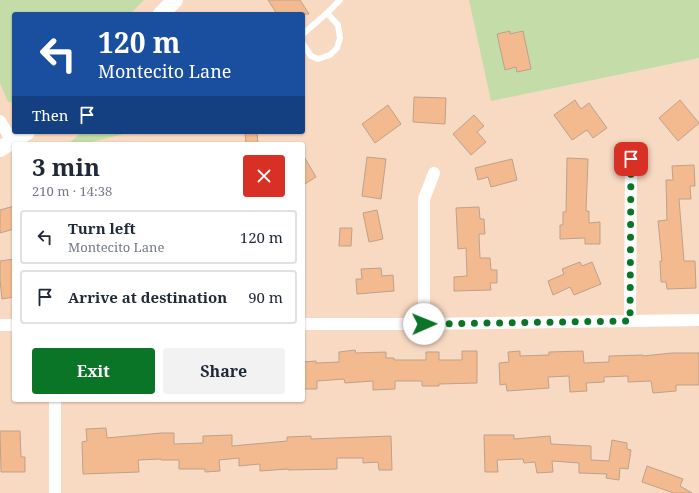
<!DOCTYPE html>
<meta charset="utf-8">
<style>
body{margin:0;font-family:"Noto Serif",serif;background:#f2f2f3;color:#1f2937;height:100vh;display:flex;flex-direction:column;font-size:15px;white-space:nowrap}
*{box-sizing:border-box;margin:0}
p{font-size:13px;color:#747a83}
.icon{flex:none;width:22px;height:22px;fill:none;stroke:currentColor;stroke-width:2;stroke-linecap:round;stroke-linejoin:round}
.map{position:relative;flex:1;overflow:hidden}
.drawer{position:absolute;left:12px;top:142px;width:293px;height:260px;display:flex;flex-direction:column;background:#fff;border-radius:4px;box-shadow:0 1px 3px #0004}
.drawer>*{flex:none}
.hud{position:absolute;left:12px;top:12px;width:293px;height:122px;border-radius:4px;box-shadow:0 1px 3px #0004;background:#1a4fa0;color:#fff;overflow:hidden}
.pin{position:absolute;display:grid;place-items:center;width:34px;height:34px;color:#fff;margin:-17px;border-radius:8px;box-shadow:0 2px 6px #0006}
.me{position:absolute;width:44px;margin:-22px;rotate:89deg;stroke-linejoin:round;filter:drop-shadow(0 0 3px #0008)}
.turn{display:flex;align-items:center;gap:14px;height:84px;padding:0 20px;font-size:18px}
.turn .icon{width:52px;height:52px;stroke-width:2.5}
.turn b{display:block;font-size:28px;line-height:34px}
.then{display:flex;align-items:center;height:38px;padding:0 20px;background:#0003;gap:8px;font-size:15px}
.round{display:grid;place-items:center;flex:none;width:42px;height:42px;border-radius:4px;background:#f2f2f3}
.head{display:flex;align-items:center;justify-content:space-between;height:68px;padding:0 20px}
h1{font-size:24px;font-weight:700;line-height:30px}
.action{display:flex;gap:8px;margin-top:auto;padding:8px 20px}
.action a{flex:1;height:46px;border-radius:4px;background:#0b7527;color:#fff;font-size:16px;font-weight:700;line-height:46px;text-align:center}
.action a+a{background:#f2f2f3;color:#1f2937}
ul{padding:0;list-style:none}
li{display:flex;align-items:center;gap:12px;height:54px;margin:0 8px 6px;padding:0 12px;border:2px solid #e0e1e3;border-radius:4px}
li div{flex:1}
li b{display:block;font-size:15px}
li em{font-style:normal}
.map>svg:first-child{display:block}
.green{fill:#c3dca8}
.building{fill:#f3ba8f;stroke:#bda18b}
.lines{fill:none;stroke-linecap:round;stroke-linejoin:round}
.service{stroke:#fff;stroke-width:6}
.minor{stroke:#fff;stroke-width:12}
.secondary{stroke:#fff;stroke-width:16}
.route{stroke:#0b7527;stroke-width:7;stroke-dasharray:0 12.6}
</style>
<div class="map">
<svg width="699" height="493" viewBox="0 0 699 493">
<rect width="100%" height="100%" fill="#f8dac3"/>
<path class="green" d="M0 0H144L130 14H14V103L8 102 0 83Z
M469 0H699V58L491 101Z
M82 132H132L83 144H68Z"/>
<path class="building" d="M268 0H300L309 14H277Z
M510 31V34L523 31 531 69 517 72 516 67 505 70 497 34Z
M414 97 446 98 445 124 413 122Z
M575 100 581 109 589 103 607 128 593 138 587 130 572 140 554 115Z
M680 100 699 123 678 141 659 118Z
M388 105 401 124 375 143 362 124Z
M474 115 484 126 477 132 486 142 471 155 453 134Z
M245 132H257L258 144H246Z
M303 155 316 177 303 185Z
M367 157 386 159 381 199 362 196Z
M567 158 588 159 586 211H589V223L600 222V244H585V238L560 239V225H563V212H566Z
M512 159 517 180 491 187 488 177 478 180 475 168Z
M694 165 695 186H690L691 199H679L684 261H695L696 288 667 289 666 282H661L660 261H662L658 221 667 220 666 180H673L672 166Z
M14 206V229L0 233V210Z
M479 207 480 219H484L485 234H479L480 258H490L491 270H497V283H490L491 290 454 291V277L467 276 466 248 458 249 456 208Z
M377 210 383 239 369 242 363 213Z
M340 228H352L351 246H339Z
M14 259V297L2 299 0 280V261Z
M580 262 582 266 592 262 601 284 574 295 570 287 553 295 548 281 564 274 562 269Z
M381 268 382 276 393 275 394 291 357 294 356 279H362L361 269Z
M355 350 356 353 386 352V358H394V360H426V352H439V360H462V351H477V383L439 384V386H422V381H395V389L373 390V381L345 383 344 379 317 381V389H303V362L316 361V363L339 362V352Z
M520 351V356L549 355V352L583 351 584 363 609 362V356L643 355V356L672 353H699V385H676V391L653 393 651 381 628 382V376L604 377V382L586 383 587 391 570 392 569 376 548 377 549 388 507 391 506 384 500 385 499 363 509 362 508 352Z
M106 428 107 438 161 433H174V444L203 443V436L232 435V446L287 441V437L311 436V439L391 436 392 470H379L378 462 363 463V458H337V469L288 470V469L260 471V464L239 466V458L219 460 220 471 205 472V469H179V460H161V459L138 460 139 472 83 474 82 442 87 441 86 429Z
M0 431H20L21 457H25V472H1Z
M484 435H514V439L550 436 551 444 591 446V460L609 461 612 440 627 443V449L631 450 628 469 620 468 619 480 606 478 607 474 579 473V463L552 461 553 472 537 473 535 462 524 463 523 459 497 460 498 472H485Z
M647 466 683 479 680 486 692 493H674L642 482Z"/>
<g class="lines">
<path class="service" d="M303 34 327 13 340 0
M303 44 311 56 318 59 330 55 337 48 340 38 338 25 327 13"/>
<path class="minor" d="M0 121 14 144
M630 321 631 159
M303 324H424L699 320
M424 324V199L434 173
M0 325H14
M55 400V493"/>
<path class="secondary" d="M161 14 175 0
M0 149 27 132"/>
</g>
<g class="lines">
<path class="route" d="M424 324 630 321 631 159"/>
</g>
</svg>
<div class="pin" style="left:631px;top:159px;background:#d93025"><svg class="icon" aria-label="arrive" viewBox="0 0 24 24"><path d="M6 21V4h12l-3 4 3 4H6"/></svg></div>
<svg class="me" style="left:424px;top:324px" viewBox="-20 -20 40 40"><circle r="19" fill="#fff"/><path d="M0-13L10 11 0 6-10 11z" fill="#0b7527"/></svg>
<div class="hud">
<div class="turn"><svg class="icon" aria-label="left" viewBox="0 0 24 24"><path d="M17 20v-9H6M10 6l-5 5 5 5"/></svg><div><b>120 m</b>Montecito Lane</div></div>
<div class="then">Then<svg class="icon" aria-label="arrive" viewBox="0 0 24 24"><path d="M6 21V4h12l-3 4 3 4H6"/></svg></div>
</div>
<section class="drawer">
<div class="head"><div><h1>3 min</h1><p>210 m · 14:38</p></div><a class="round" style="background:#d93025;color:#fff"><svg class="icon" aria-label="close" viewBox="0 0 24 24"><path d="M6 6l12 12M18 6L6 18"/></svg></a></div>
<ul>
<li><svg class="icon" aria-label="left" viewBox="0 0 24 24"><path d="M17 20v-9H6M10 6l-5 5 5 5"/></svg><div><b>Turn left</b><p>Montecito Lane</p></div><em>120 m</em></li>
<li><svg class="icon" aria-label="arrive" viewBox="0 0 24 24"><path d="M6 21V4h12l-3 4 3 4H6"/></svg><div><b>Arrive at destination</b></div><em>90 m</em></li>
</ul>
<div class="action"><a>Exit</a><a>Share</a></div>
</section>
</div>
